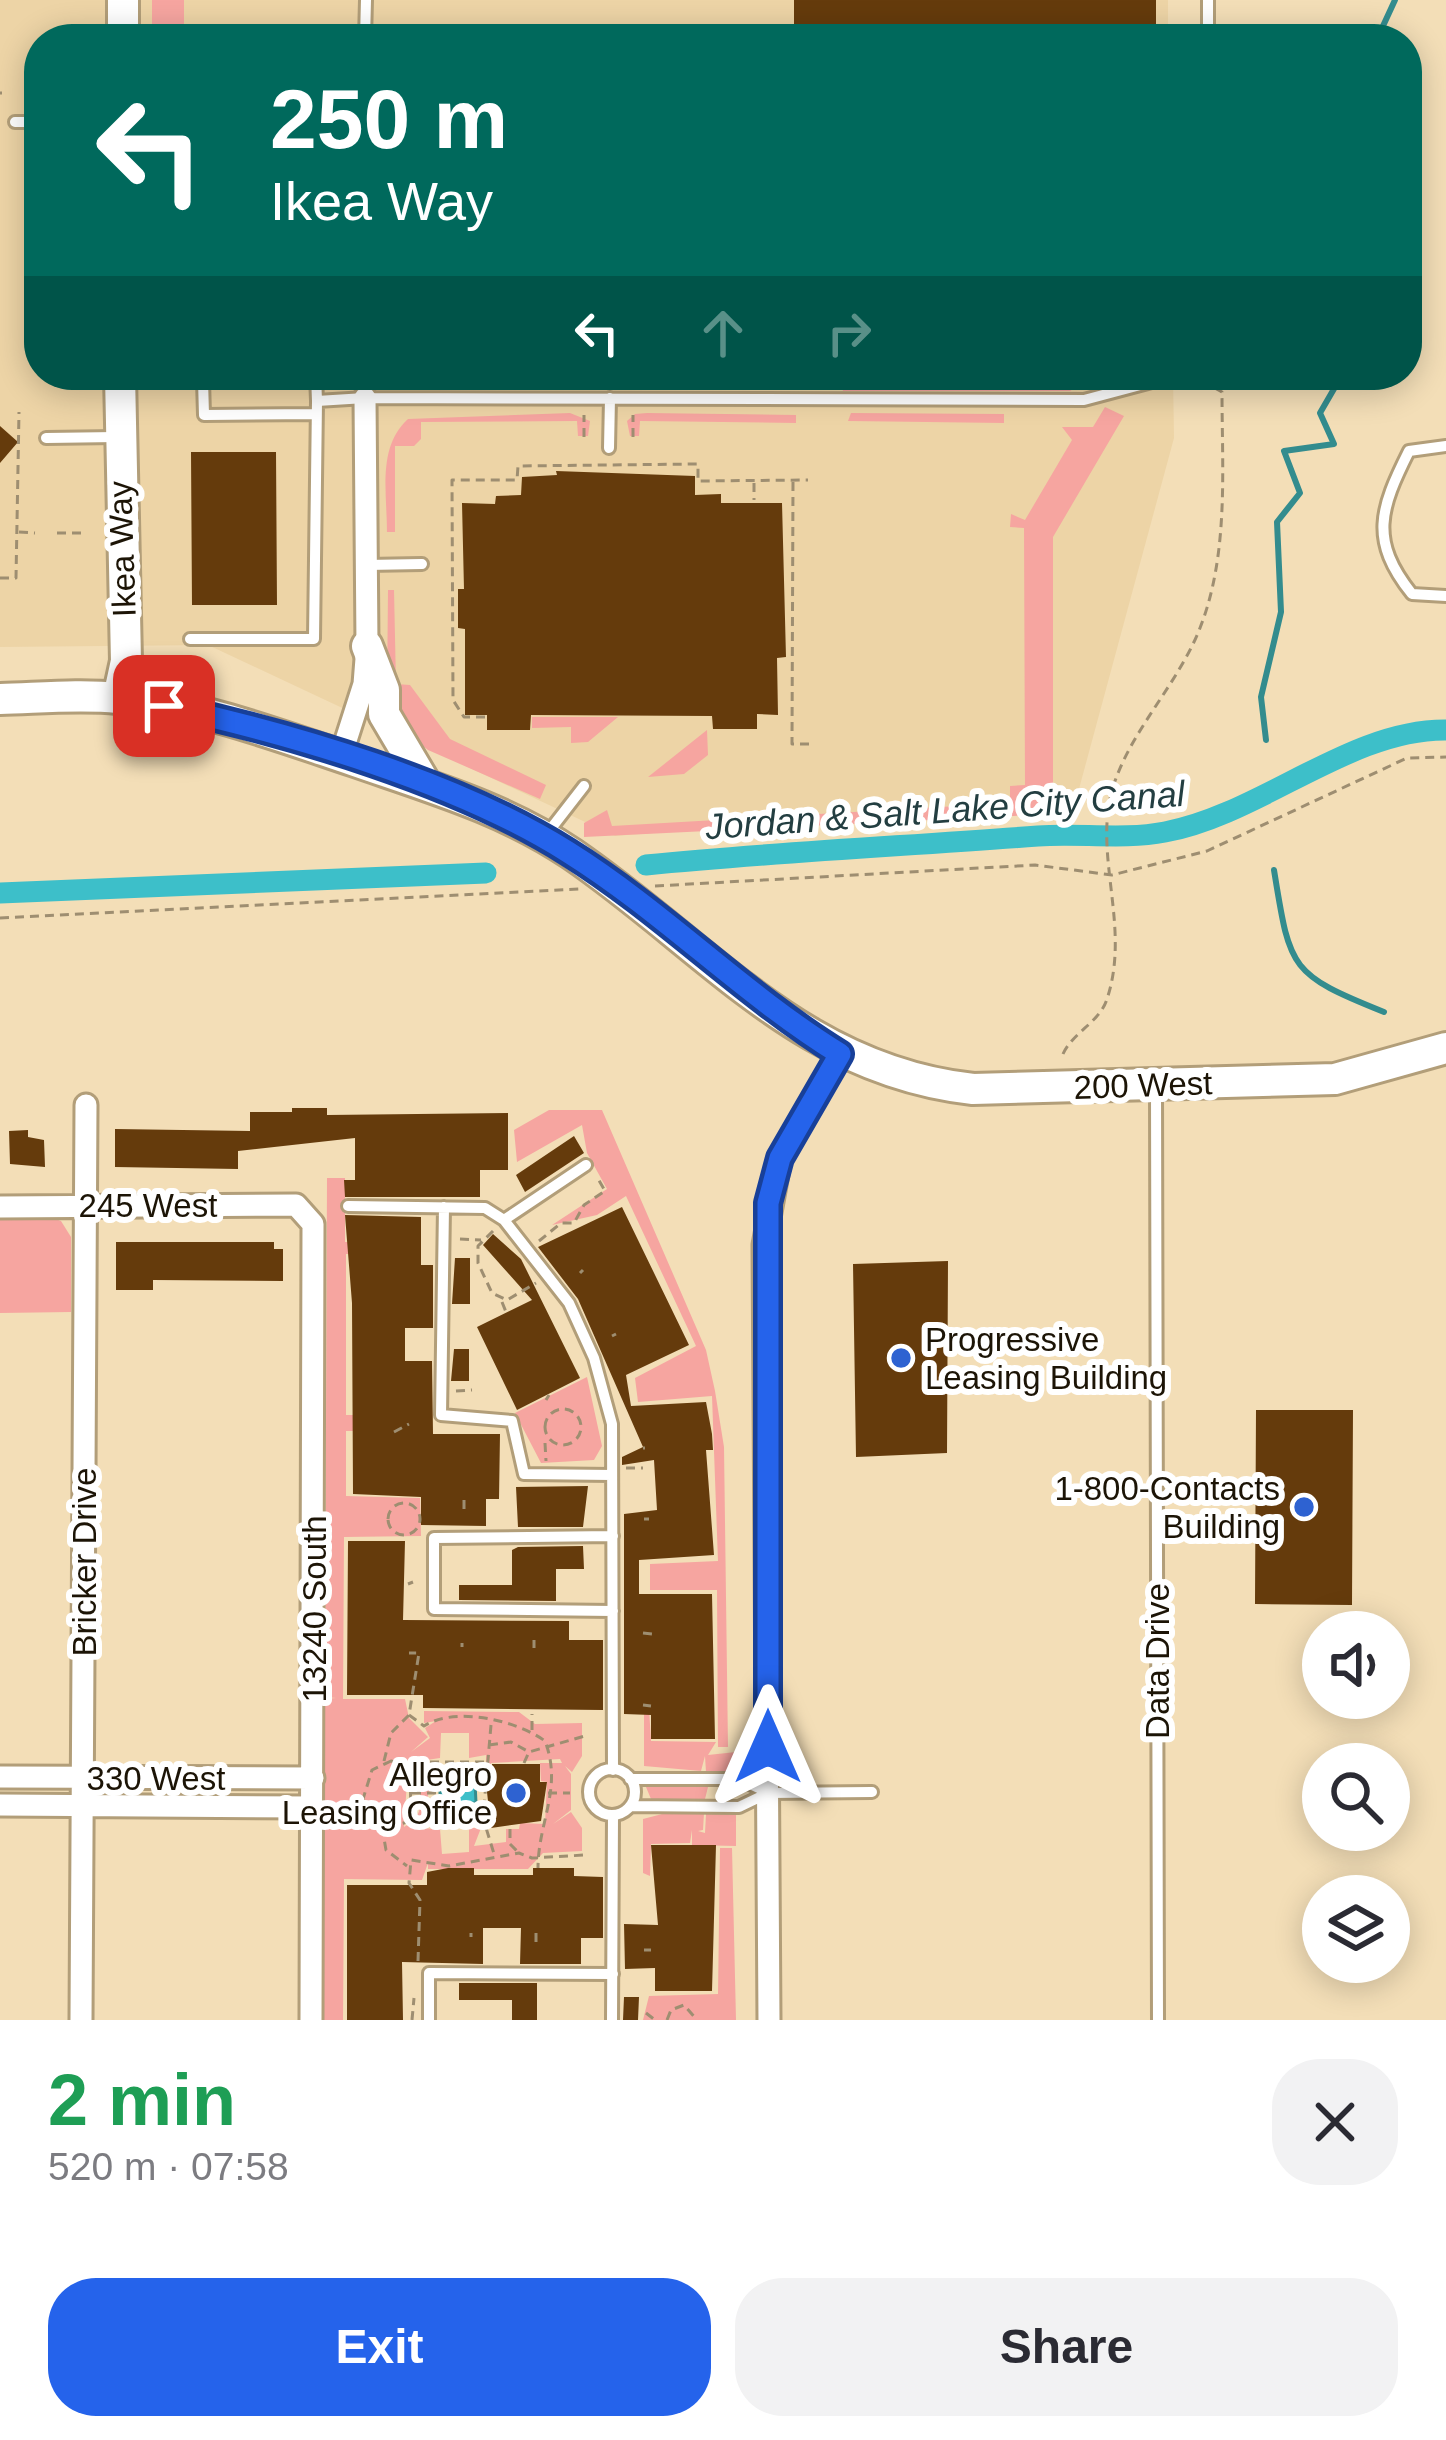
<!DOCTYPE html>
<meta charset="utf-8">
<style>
body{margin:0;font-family:Arial,sans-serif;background:#f2f2f3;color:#2b2b33;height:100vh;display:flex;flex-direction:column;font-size:45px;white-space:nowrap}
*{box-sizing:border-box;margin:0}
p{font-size:39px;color:#7c7c81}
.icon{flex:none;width:66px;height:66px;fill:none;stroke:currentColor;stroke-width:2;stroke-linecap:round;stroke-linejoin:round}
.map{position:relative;height:2020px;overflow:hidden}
.sheet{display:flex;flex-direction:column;background:#fff;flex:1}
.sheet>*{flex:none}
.top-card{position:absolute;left:24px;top:24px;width:1398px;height:366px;border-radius:48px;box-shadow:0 6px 30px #0003;background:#00695c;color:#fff;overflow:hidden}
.tools{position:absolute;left:1302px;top:1611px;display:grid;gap:24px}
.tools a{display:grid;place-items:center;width:108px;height:108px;border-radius:50%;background:#fff;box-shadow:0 6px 30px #0003;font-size:60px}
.pin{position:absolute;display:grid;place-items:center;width:102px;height:102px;color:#fff;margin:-51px;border-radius:24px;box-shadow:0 6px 18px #0006}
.me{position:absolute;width:132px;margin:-66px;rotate:0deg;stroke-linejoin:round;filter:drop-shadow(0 0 9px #0008)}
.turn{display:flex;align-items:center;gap:42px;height:252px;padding:0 48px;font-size:54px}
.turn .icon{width:156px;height:156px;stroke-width:2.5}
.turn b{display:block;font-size:84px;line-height:102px}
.lanes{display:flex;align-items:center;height:114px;padding:0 48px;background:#0003;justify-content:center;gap:60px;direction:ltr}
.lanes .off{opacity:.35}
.round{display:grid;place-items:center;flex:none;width:126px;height:126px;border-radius:48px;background:#f2f2f3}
.summary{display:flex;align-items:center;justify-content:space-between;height:204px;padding:0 48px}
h1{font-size:72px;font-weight:700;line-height:90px;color:#1e9e55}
.primary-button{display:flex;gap:24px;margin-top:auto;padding:24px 48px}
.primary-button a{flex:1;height:138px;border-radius:48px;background:#2563eb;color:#fff;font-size:48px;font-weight:700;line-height:138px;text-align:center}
.primary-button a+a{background:#f2f2f3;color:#2b2b33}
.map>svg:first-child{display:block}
.built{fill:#edd4a6}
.green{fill:#f6a5a0;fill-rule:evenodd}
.water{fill:#3dbfc9;stroke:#338c8e;stroke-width:3}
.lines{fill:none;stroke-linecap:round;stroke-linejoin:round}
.stream{stroke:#338c8e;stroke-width:6}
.canal{stroke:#3dbfc9;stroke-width:21}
.building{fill:#653b0c}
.lane-casing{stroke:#b29e79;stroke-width:16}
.street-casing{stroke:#b29e79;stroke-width:27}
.secondary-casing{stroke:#b29e79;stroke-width:36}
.path{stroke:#9e8e71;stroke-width:3;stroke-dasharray:9 6;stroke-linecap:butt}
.lane{stroke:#fff;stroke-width:10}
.street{stroke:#fff;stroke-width:21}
.secondary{stroke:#fff;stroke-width:30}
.route-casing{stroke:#184099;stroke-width:30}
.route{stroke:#2563eb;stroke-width:21}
.poi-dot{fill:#2e62d1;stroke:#fff;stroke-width:4.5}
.labels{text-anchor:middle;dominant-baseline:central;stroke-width:12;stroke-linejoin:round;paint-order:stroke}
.street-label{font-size:33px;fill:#1c1406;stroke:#fff}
.poi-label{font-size:33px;fill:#1c1406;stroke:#fff;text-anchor:end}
.water-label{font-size:36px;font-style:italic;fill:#233e41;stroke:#fff}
</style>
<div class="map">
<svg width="1446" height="2020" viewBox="0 0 1446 2020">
<rect width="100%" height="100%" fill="#f3deb7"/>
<path class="built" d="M0 0H1168V39H39V375H1173L1174 438 1076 800 615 836 208 645 0 647Z"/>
<path class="green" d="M152 0H184V39H152Z
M381 375H743V382L396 384Z
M838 375H847V386H1070L1073 375H1081L1079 386 1070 391H843Z
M1105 407 1124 416 1053 537V814L584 837V823L607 810 612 826 1010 803V786L1025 785 1024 528 1010 527 1011 514 1025 520 1072 440 1062 427H1093Z
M570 413 590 421 588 436H578L577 421 421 422V439L414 446H395V532H387C387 493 377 447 408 419Z
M851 413 1004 414V423L848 421Z
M635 414 647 413 796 415V423L640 421 639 436H630L627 421Z
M388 590H394L396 684 410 685 450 739 546 785 540 799 428 750 399 727 407 720 387 694Z
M532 717H618L588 742 571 743V727L532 728Z
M707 730 708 755 684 774 648 777Z
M549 1110H602L706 1350 715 1391 724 1447 728 1747H718L717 1590H650V1564L718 1561 712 1396 638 1402 635 1378 696 1346 626 1196 597 1215 552 1225 607 1189 587 1153 582 1125 517 1162 514 1130Z
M327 1178H345V1242L421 1243 415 1254H346V1415H416V1431H346V1496L420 1498 421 1536 344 1537 343 1699H405L409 1718 428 1737 411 1752 430 1738 425 1728 436 1721 424 1723V1711L519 1712 535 1724 582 1723V1756L572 1772 565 1766 571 1774V1810L553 1824 571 1812 582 1828V1851L543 1853 528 1869H428V1863L422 1880 344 1879 343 2020H324V1699L336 1698 325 1697ZM441 1733H469V1758L486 1755V1782L491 1763 560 1759 562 1763H540L541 1781 547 1782 545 1824 520 1823 519 1829H506V1842L474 1846 481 1828H469V1852L442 1854 440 1829 418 1828 430 1789 413 1762 440 1758ZM403 1760 413 1764C416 1786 433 1811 404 1827L408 1766Z
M53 1218 61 1221 71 1237V1312L0 1313V1220Z
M587 1377 602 1446 594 1460 541 1463 515 1413Z
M644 1708H649L651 1741 716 1742 708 1755 736 1752 735 1772H706L705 1756 701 1771 644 1766Z
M646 1787H708L705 1799H651Z
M666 1813H704L703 1830 698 1831 705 1833 706 1814H736V1846L692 1845V1830L690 1843 651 1844 650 1876 643 1873V1819Z
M720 1848H732L736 2020H643L649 1996 718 1994Z"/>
<path class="water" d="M475 1782 476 1803H440V1783Z"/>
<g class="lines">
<path class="stream" d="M1377 39 1395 0
M1266 740 1261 697 1281 612 1277 522 1300 493 1284 451 1334 444 1320 413 1342 375
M1274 870C1290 969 1289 974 1384 1012"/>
<path class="canal" d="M646 865C776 852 907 846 1038 836 1080 833 1124 840 1165 832 1261 814 1350 729 1446 730
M0 893 486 873"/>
</g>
<path class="building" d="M794 0H1156V39H794Z
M0 426 18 442 0 463Z
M191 452H276L277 605H192Z
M556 471 695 476V495L721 494V503H782L786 657 777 658 778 715 757 714V729H713L712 716 531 715 530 730H487V715H465V629L458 628V589H464L462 503 495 504 496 496 521 495 522 477 557 475Z
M292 1108H327V1115L508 1113V1170H480V1197H345L344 1180H355V1138L238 1151V1169L115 1167V1129L250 1131V1112H292Z
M28 1130V1137L44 1140 45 1167 10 1164 9 1131Z
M574 1136 584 1153 525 1192 516 1175Z
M622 1207 689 1345 626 1375 631 1406 706 1402 712 1434 713 1450H706L714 1555 639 1560V1594H712L715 1739H651V1715L624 1714V1514L657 1510 654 1460 622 1465V1457L643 1447 578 1299 538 1247Z
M345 1215 421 1217V1265H433V1328H405V1361H432L433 1434H500L499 1499H486V1526L421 1525V1497L353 1494 352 1303Z
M493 1234 521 1259 580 1378 517 1410 477 1327 532 1300 483 1245Z
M116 1242H274V1249H283V1281L153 1280V1290H116Z
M455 1258H470V1304H452Z
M948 1261 947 1453 856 1457 853 1264Z
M454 1349H469V1381H451Z
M1256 1410H1353L1352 1605 1255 1604Z
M588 1486 583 1527H518L516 1487Z
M348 1541H405L403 1620 569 1621V1640H603V1710L423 1708V1695H347Z
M583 1546 584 1569H556V1601L459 1600V1585H512V1550L518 1547Z
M492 1764H540V1782H547L541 1821 491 1828 486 1783H492Z
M651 1845H716L712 1991H655V1968L625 1969 624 1924 658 1925Z
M448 1868H474V1875H533V1868H574V1876L603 1877V1938H581V1964H520L521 1928H483V1964L402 1962 403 2020H347V1885H427V1872Z
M459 1983H537V2020H512V2000H459Z
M624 1997H639L638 2020H623Z"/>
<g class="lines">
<defs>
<path id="lane" d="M1208 0V39
M365 39 366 0
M15 122H39
M316 375 317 401 365 398
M364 375 365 398 1084 400 1178 375
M316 380H203L204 415 316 414
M46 438 116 437
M1446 446 1409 451C1380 509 1369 540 1412 594L1446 596
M609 448 610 398
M367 565 422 564
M190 639H314L317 401
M546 835 584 786
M1156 1089 1158 2020
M348 1206 485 1208 504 1220 569 1303 594 1358 612 1424 613 1770
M444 1207 441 1415 512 1421 524 1474 612 1475
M504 1220 586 1165
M613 1536 434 1538V1609L613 1611
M589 1792a23 23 0 1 1 46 0a23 23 0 1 1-46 0Z
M630 1779H739L765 1791
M630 1806 739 1807 768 1793 872 1792
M429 2020V1973L613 1974
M612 2020 613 1815"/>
<path id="street" d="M341 756 364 684 367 646 365 398
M0 1207 296 1205 313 1224 311 2020
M0 1777 313 1778
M0 1805 312 1807
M81 2020 86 1105
M769 2020 764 1245 780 1158 840 1054"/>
<path id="secondary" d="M123 0V39
M367 646 384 690V714L426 785
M118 698 126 661 120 375
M0 699C39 698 80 694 118 698 198 705 280 736 355 761 430 787 506 809 572 854 708 947 800 1070 973 1089L1335 1079 1446 1048"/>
</defs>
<use href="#lane" class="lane-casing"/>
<use href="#street" class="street-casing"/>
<use href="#secondary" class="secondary-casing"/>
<path class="path" d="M0 93H2
M37 102H39
M584 437V415
M633 437V415
M793 482 792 744H809
M754 483V500
M19 532 35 533
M57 533H83
M0 578H16L19 412
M485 717H464L453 700 452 480H517L518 466 698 464V481L808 480
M655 886 1035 865 1112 875 1207 851 1407 758 1446 757
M0 918 579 889
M1063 1054C1073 1032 1100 1022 1107 999 1132 924 1090 851 1115 781 1134 727 1179 682 1200 628 1229 554 1222 470 1222 392L1194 376
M493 1231 478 1246V1263L492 1293 507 1300 536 1283
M460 1239 481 1240
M539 1241 561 1223H574L584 1205 605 1191 597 1177
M580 1273 583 1270
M502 1302 506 1312
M612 1336 616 1334
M456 1391 472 1390
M546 1400 549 1395
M545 1427a18 18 0 1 1 36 0a18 18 0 1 1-36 0Z
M394 1432 409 1424
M545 1443 546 1461
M643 1448H645
M626 1468H643
M388 1519a16 16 0 1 1 32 0a16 16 0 1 1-32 0Z
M464 1509V1499
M644 1519H649
M408 1584 413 1582
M643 1633 652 1634
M534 1640V1648
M462 1643V1647
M643 1705 651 1706
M409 1715 424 1726C455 1706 516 1720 545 1741 563 1788 538 1822 538 1868
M491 1725 483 1818 495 1857
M532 1730V1714
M489 1745 511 1742 529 1752 585 1736
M384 1761 391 1733 409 1715 419 1653H409
M391 1761 410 1765 411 1821 393 1826 373 1818 363 1799 372 1770Z
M484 1762H420L433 1793 420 1823H484
M524 1763 528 1754
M412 1793H438
M548 1793H570
M382 1827 386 1850 407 1866
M510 1829V1844L517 1851
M471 1933V1937
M536 1933V1945
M644 1950H651
M418 1961 420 1900 409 1883 411 1860 449 1866 519 1853 532 1858 585 1855
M646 2013 655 2020
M412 2020 414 1998
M667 2020 671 2010 684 2005 697 2020"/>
<use href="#lane" class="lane"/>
<use href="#street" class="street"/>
<use href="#secondary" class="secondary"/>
</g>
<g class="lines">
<defs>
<path id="route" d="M164 706C293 734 457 782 568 852 664 912 744 995 840 1054L780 1158 768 1203V1747"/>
</defs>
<use href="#route" class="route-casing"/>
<use href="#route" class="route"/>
</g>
<g class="poi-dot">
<circle cx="901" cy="1358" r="12"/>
<circle cx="1304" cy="1507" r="12"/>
<circle cx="516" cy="1793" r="12"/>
</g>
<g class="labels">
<g class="street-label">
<text transform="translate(122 549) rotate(-92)">Ikea Way</text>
<text transform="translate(1143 1085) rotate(-2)">200 West</text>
<text x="148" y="1205">245 West</text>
<text transform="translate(84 1562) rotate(-90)">Bricker Drive</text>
<text transform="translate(314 1609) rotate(-90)">13240 South</text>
<text transform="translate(1157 1661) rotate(-90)">Data Drive</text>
<text x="156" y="1778">330 West</text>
</g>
<g class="poi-label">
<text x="925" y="1339" text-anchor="start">Progressive<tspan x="925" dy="38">Leasing Building</tspan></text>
<text x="1280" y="1488">1-800-Contacts<tspan x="1280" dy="38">Building</tspan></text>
<text x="492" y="1774">Allegro<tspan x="492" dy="38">Leasing Office</tspan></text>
</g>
<g class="water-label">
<text transform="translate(945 810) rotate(-4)">Jordan &amp; Salt Lake City Canal</text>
</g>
</g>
</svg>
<div class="tools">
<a><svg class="icon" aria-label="sound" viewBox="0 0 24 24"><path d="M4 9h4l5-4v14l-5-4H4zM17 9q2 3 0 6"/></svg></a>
<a><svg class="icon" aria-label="search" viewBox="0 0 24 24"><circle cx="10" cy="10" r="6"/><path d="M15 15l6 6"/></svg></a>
<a><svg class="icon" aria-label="layers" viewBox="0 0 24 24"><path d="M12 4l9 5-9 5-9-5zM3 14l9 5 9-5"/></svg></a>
</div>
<div class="pin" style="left:164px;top:706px;background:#d93025"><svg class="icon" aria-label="arrive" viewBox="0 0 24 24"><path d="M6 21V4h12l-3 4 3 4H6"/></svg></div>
<svg class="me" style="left:768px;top:1747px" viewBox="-20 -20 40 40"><path d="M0-17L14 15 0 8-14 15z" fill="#2563eb" stroke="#fff" stroke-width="4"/></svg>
<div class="top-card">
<div class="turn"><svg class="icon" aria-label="left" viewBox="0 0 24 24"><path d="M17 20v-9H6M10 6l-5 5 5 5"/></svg><div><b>250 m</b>Ikea Way</div></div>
<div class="lanes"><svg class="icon" aria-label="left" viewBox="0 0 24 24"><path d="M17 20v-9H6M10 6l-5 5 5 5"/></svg><svg class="icon off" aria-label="ahead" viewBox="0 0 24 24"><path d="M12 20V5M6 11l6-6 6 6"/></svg><svg class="icon off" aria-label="right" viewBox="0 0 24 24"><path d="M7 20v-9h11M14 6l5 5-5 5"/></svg></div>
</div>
</div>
<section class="sheet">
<div class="summary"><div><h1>2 min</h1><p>520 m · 07:58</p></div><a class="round"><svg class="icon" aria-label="close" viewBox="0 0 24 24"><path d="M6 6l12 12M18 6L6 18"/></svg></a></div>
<div class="primary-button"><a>Exit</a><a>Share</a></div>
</section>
